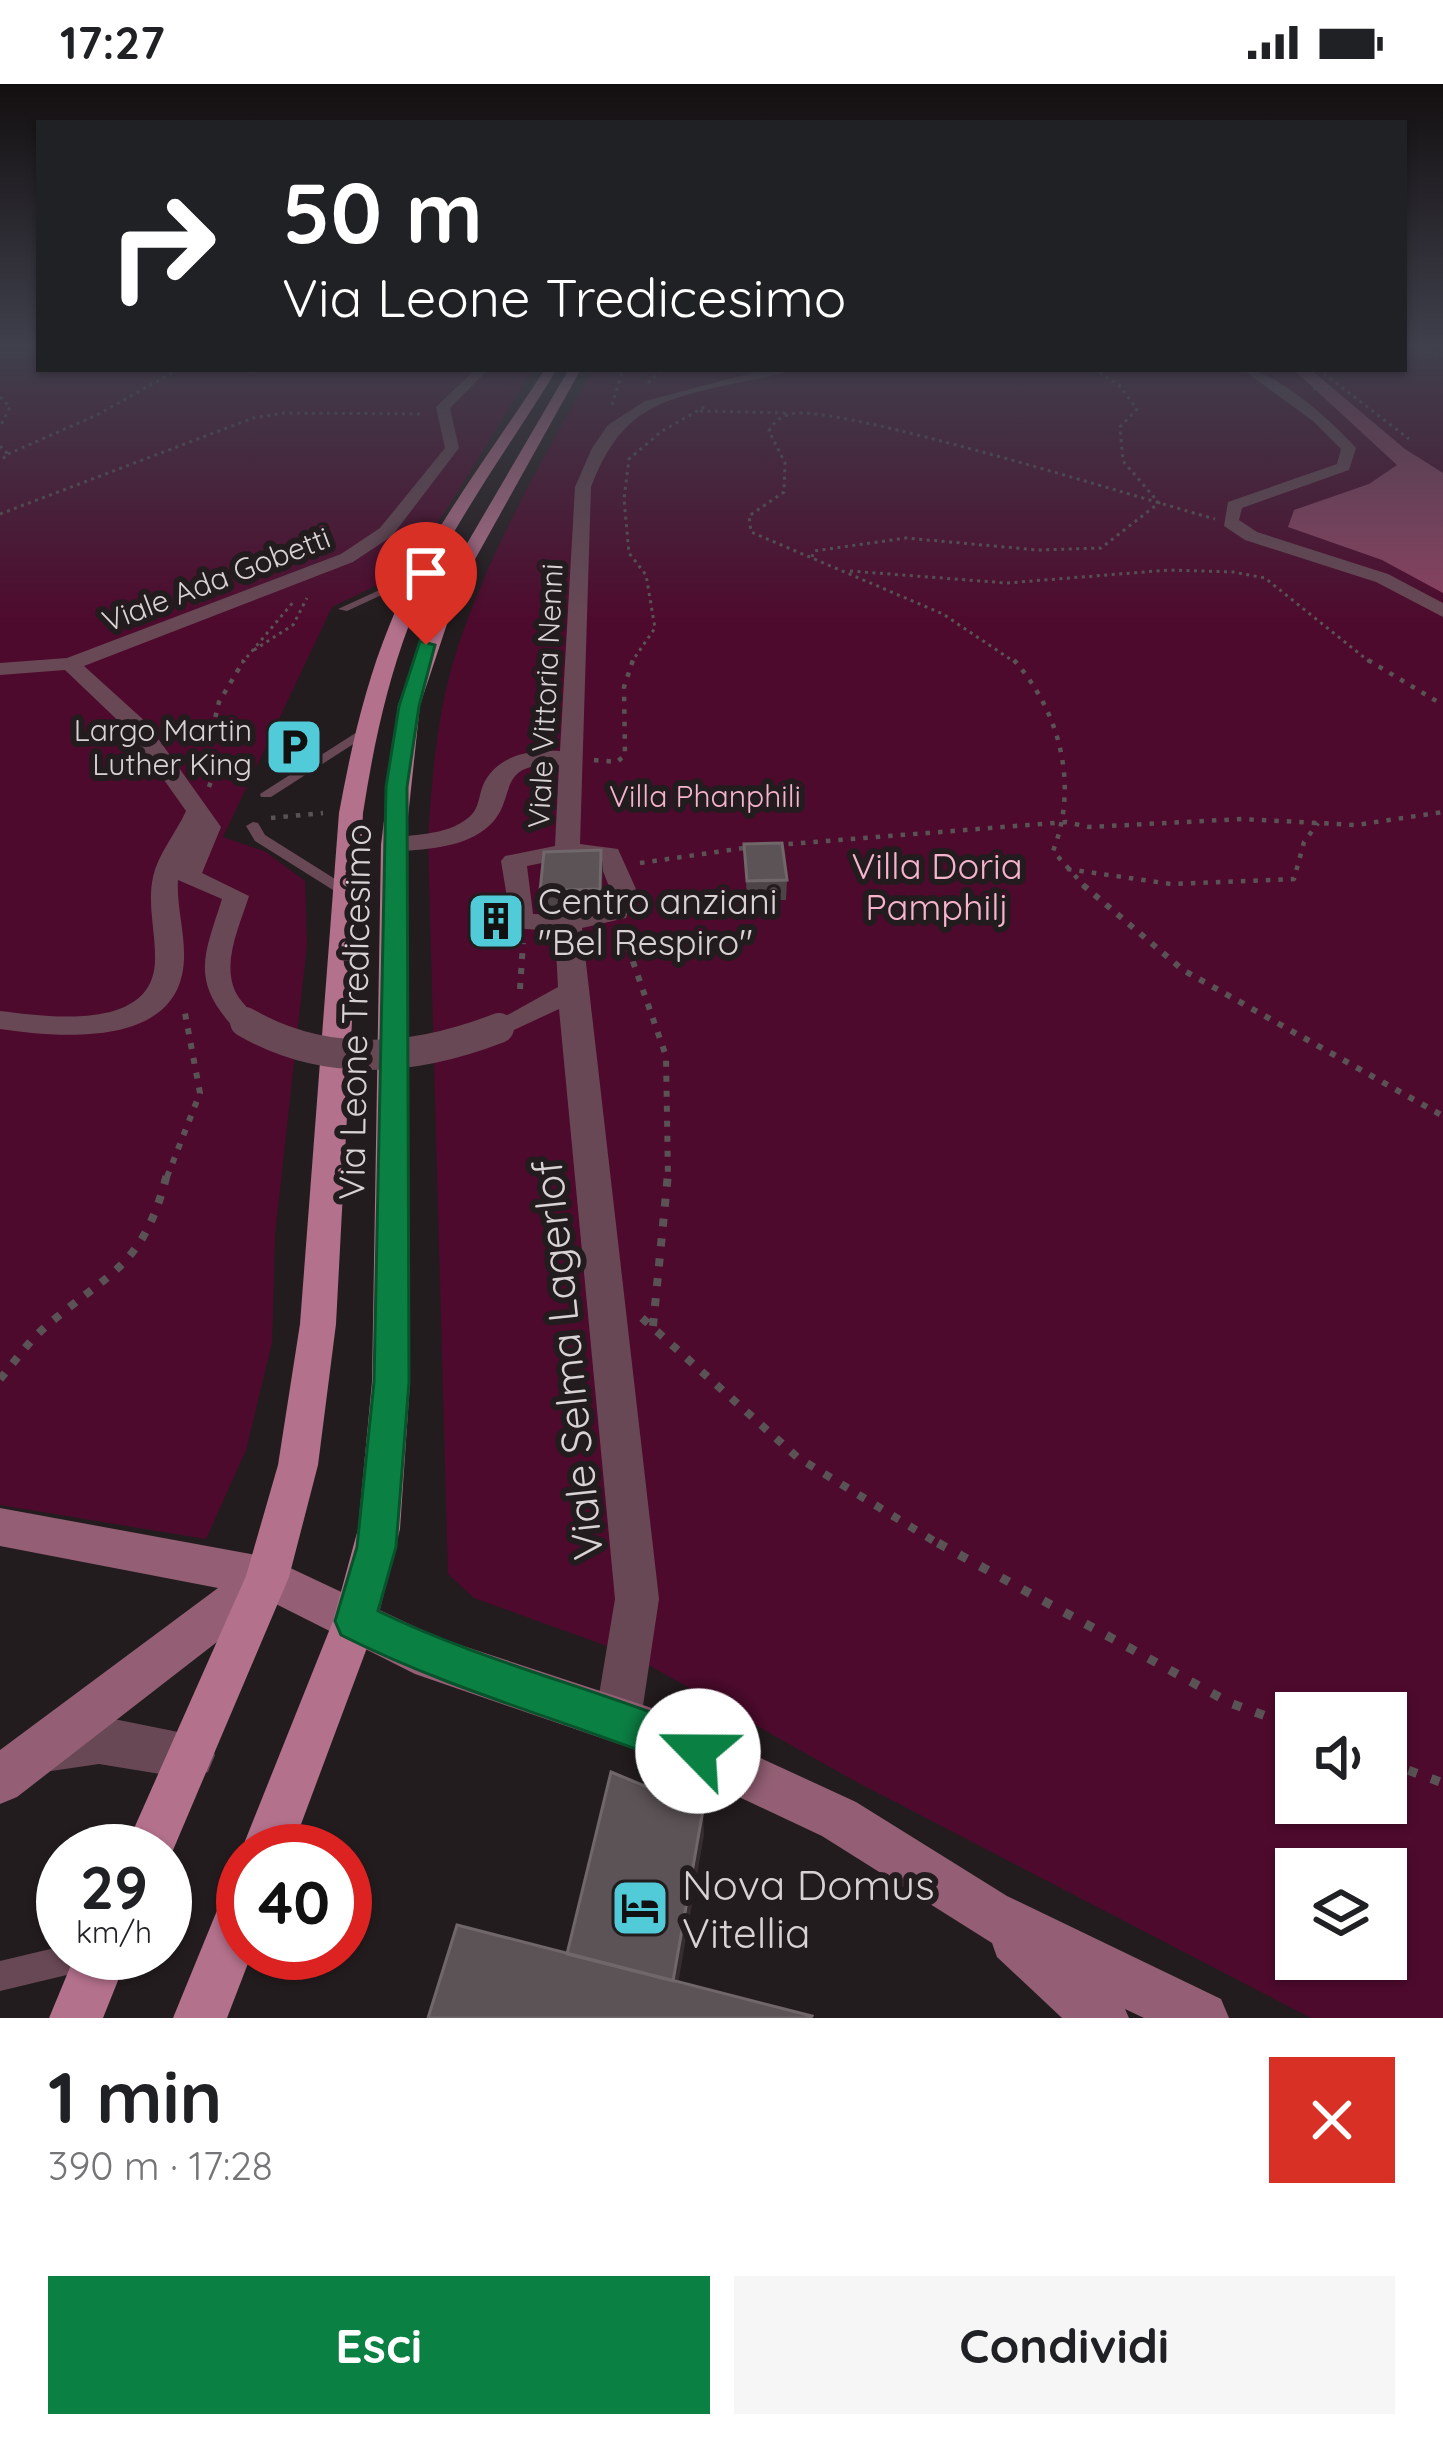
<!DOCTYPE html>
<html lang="it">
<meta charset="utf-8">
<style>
body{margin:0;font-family:Quicksand,sans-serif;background:#f6f6f6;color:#202124;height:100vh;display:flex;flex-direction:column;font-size:45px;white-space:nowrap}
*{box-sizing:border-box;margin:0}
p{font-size:39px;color:#757577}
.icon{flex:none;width:66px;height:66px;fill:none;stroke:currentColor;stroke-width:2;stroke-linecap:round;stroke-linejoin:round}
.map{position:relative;height:1934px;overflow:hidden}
.details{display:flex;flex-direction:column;background:#fff;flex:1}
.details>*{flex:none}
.hud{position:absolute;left:36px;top:36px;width:1371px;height:252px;border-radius:0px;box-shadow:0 3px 9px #0004;background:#202124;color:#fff;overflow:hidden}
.fabs{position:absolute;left:1275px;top:1608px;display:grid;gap:24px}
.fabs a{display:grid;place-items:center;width:132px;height:132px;border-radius:0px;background:#fff;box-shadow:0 3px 9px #0004;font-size:60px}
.speed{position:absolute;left:36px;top:1740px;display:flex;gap:24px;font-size:60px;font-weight:700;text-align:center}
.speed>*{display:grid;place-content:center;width:156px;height:156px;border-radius:50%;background:#fff;box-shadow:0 3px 9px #0004;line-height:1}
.speed small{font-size:30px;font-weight:400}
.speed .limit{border:18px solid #d22;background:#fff;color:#111}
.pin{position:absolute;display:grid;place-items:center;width:102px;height:102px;color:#fff;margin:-123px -51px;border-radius:50% 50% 50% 0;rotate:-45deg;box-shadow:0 0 12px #0007}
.pin .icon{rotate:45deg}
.me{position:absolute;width:132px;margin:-66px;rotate:293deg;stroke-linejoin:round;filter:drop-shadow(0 0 9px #0008)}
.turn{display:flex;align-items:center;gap:42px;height:252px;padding:0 48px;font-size:54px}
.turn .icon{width:156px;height:156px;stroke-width:2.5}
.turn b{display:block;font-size:84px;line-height:102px}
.round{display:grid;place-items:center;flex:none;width:126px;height:126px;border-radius:0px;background:#f6f6f6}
.overview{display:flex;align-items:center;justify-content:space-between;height:204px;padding:0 48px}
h1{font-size:72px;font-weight:700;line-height:90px}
.button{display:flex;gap:24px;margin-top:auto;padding:24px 48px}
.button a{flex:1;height:138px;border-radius:0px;background:#0b8043;color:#fff;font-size:48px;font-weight:700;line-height:138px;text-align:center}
.button a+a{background:#f6f6f6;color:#202124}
.status{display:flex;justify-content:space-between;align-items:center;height:84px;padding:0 60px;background:#fff;direction:ltr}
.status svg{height:33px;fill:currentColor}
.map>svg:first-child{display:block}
.green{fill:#4e0a2d;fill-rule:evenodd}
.water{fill:#8c4262}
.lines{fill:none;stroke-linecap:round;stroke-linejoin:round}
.path-far4{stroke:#5a5355;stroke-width:3;stroke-dasharray:3 4.5;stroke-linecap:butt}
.path-far3{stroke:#5a5355;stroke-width:4.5;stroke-dasharray:4.5 8;stroke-linecap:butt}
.path-far2{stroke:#5a5355;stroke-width:6;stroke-dasharray:6 9;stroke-linecap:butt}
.path-far1{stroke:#5a5355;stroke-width:8;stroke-dasharray:8 12;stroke-linecap:butt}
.path{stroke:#5a5355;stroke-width:9;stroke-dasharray:9 15;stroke-linecap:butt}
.lane{fill:#694855;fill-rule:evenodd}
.street{fill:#694855;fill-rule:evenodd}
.secondary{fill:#945f74;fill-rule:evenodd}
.primary{fill:#b4718c;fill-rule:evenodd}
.street-bridge{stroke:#694855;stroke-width:30}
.wall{fill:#4c4447}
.shaded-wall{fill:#362d30}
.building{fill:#5c5356;stroke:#6f676a;stroke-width:3}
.route{fill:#0b8043;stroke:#07532c;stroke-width:3}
.labels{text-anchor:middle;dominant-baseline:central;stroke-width:12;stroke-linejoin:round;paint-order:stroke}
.far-street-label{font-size:30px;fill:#d8d2d4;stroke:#231c1e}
.far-poi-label{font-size:30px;fill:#d8d2d4;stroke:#231c1e;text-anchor:end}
.far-park-label{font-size:30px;fill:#f5b3cc;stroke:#231c1e}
.park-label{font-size:36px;fill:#f5b3cc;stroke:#231c1e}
.poi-label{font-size:36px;fill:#d8d2d4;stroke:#231c1e;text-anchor:start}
.street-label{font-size:36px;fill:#d8d2d4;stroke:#231c1e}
.near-street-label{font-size:42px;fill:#d8d2d4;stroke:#231c1e}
.near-poi-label{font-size:42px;fill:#d8d2d4;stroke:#231c1e;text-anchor:start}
</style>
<div class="status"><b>17:27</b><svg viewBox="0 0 49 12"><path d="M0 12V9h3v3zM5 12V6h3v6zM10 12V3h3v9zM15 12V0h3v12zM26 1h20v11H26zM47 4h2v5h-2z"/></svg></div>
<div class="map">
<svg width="1443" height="1934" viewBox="0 0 1443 1934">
<rect width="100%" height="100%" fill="#231c1e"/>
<path class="green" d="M0 265H39V285H533L445 428 398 491 332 523 223 753 266 768 305 797 307 860 275 1151 272 1259 246 1366 206 1455 0 1421Z
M1404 265H1443V1934H1311L855 1697 629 1570 474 1514 448 1490 428 756C432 694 437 626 457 566 488 469 543 374 593 285H1404ZM1296 1629H1386V1719H1296ZM1296 1785H1386V1875H1296Z"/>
<path class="water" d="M1293 285H1310L1405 365 1443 389V509L1382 476 1288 443 1294 426 1369 400 1397 381Z"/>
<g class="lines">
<path class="path-far4" d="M1421 265 1443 272
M1318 285 1409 355
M648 299 662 285
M1313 305 1334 303
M0 313 10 323 0 343
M612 321 623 285
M700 327 789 329
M0 362 8 370 0 377
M8 370 97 331 179 285
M0 430 253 334 284 329 422 330
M812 473 814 467 906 454 1038 466 1101 464 1159 419 1123 377 1120 343 1137 325 1119 301 1094 285
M850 487 1007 499 1169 486 1233 488 1265 494 1371 579
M254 566 293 541 307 514
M242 579 295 516
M631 579 655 544 646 491 629 469 624 415 629 375 662 347 706 322
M1016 579 943 530 751 448 749 432 784 408 785 379 769 347C774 338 780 333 790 330 834 318 1149 417 1215 435"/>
<path class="path-far3" d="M1014 576C1060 628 1079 701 1053 767L1086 804
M1368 576 1443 621
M594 676 617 678 625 671 624 603 633 576
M209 703 214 688 205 676 219 618 244 576
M271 734 323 729
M776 761 1066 738 1089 743 1242 735 1356 741 1443 728
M640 779 751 763
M1067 785 1171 800 1294 795 1304 758 1318 739"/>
<path class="path-far2" d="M1083 801 1183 886 1443 1032
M623 849 666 972 668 1093
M520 905 523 859
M167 1093 200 1009 184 924"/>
<path class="path-far1" d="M642 1234 797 1373 942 1462
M653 1242 668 1090
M0 1295C14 1279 27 1259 43 1245 109 1187 143 1185 167 1090"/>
<path class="path" d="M938 1459 1230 1619 1296 1643
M1386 1678 1443 1699"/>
<path class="lane" d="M421 487 429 489 347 527 338 525Z
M365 643 369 644V650L271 713H261L260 710Z
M253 738 258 739 265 751 351 805 353 808 351 811H341L255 757 246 742Z
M63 1862V1869H111L106 1879 96 1884 0 1907V1877Z"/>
<path class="street" d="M476 285H489L450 324 459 364 392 452 353 478 84 582 147 639 221 743 202 789 249 812C240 841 222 877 235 907 241 919 252 928 260 938L255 945H235C190 896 204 872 222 815L178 796C176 827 189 860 182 891 166 964 55 953 0 945V927C48 933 153 948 155 877 156 849 147 821 153 793 158 770 176 749 186 727L131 649 65 586 0 591V579L67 574 341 470 380 444 445 364 436 323Z
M767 285H791C776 293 755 295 736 299 658 316 621 325 591 403L580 760 618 765 636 805 626 834 582 844 659 1515 641 1635 635 1652 618 1658 601 1652 595 1635 615 1515 559 925 499 953 484 944 558 903 555 847 512 844 501 777 505 772 555 762 559 681C489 678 522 718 484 746 459 765 422 765 393 768L381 761 384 756C412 749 445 753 468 734 480 725 478 712 484 699 499 670 531 666 560 667L575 403 592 364 608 341 645 317ZM567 774 599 777 610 805 605 823 568 831 533 830 527 782Z
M1242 285C1275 285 1334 339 1356 364L1349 386 1242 424 1239 436 1257 448 1388 490 1443 519V533L1376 498 1245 456 1224 442 1228 418 1337 380 1341 365 1314 338Z
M99 1632 208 1654 215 1671 208 1688 191 1695 99 1680 51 1687 34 1680 27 1663 34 1646Z"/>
<path class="secondary" d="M0 1424 267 1473 439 1554 652 1624 856 1718 1007 1812 1221 1915 1229 1934H1144L1125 1925 1129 1934H1062L997 1873 992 1859 822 1752 645 1669 415 1590 270 1517 17 1713 0 1720V1666L218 1504 0 1462Z"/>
<path class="primary" d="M545 285H557C510 363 439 457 409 541 386 602 373 665 363 729L336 1240 318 1381 289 1493 165 1785V1767H124L246 1492 278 1381 300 1240 339 729C351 664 365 601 390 540 423 455 495 363 545 285Z
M569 285H581L459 504 420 621 405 761 410 1298 400 1445 377 1537 291 1767H243V1772L241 1767 333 1537 358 1445 372 1298 381 761 398 621 441 504Z
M243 1799V1869H252L227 1934H173L225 1807Z
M76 1869H129L103 1934H49Z"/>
<path class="street-bridge" d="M245 938C326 985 414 977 499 944"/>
</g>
<path class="wall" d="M744 760 787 796 786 816H747Z
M601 766V825L542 826 540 807Z
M515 825 513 848 477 849 475 839Z"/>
<path class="shaded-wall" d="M601 766 603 786 601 825 600 805Z
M703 1726 704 1751 674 1923 672 1901Z"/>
<path class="building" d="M782 759 787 796 747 797 744 760Z
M601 766 600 805 540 807 544 768Z
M514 815 511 838 475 839 478 817Z
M611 1688 703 1726 673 1897 567 1870Z
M457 1841 812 1932 811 1934H428Z"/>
<linearGradient id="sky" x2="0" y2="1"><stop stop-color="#130f10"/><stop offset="0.49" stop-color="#3f404c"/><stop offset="1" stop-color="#3f404c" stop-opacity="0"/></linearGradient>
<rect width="1443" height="536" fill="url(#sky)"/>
<path class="route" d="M420 557 435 561 419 622 407 703 409 1298 396 1463 378 1527C485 1579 603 1606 713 1652L719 1667 713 1683 698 1689C579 1640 456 1609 341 1551L335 1537 357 1463 374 1298 386 703 399 622Z"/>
<defs>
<symbol id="parking-square" viewBox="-11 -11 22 22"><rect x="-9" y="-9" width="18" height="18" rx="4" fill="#52cbd8" stroke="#231c1e"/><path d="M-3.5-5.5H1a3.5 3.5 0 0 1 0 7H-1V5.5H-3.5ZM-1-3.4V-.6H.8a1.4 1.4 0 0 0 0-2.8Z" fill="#111"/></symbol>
<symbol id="building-square" viewBox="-11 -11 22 22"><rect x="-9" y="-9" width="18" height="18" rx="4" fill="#52cbd8" stroke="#231c1e"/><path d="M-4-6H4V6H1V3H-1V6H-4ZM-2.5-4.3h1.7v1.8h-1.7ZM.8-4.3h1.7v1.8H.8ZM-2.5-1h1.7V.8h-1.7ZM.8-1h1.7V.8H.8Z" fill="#111"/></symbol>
<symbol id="hotel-square" viewBox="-11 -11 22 22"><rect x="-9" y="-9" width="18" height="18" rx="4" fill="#52cbd8" stroke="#231c1e"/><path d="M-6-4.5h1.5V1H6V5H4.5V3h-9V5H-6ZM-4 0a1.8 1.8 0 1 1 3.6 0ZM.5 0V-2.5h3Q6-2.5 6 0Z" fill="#111"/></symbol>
</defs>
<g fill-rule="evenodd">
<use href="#parking-square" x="261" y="630" width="66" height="66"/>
<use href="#building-square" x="463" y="804" width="66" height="66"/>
<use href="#hotel-square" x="607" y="1791" width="66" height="66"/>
</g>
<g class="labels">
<g class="far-street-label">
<text transform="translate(216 495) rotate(-21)">Viale Ada Gobetti</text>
<text transform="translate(545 612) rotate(-87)">Viale Vittoria Nenni</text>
</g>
<g class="far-poi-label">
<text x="252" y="646">Largo Martin<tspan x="252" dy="34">Luther King</tspan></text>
</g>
<g class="far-park-label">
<text x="705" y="712">Villa Phanphili</text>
</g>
<g class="park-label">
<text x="937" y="781">Villa Doria<tspan x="937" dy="41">Pamphilj</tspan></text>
</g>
<g class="poi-label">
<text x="538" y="816">Centro anziani<tspan x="538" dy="41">"Bel Respiro"</tspan></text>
</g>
<g class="street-label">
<text transform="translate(354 928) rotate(-89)">Via Leone Tredicesimo</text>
</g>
<g class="near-street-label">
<text transform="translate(567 1276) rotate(-96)">Viale Selma Lagerlof</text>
</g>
<g class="near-poi-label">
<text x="682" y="1800">Nova Domus<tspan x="682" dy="48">Vitellia</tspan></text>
</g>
</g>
</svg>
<div class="fabs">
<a><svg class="icon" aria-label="sound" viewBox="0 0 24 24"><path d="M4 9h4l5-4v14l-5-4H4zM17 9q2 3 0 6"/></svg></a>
<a><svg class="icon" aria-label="layers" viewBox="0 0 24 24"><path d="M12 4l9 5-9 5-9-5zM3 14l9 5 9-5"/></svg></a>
</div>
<div class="speed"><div>29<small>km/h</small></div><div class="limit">40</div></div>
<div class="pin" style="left:426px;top:561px;background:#d93025"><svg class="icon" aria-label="arrive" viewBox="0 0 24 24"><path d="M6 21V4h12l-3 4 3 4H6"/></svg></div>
<svg class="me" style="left:698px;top:1667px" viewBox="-20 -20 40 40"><circle r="19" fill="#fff"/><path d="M0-13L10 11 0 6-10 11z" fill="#0b8043"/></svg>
<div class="hud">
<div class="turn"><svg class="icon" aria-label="right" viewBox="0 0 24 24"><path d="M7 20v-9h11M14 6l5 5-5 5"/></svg><div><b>50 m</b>Via Leone Tredicesimo</div></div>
</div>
</div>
<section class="details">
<div class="overview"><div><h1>1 min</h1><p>390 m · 17:28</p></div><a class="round" style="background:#d93025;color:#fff"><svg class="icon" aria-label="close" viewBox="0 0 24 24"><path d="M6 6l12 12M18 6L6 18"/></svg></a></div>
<div class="button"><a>Esci</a><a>Condividi</a></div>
</section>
